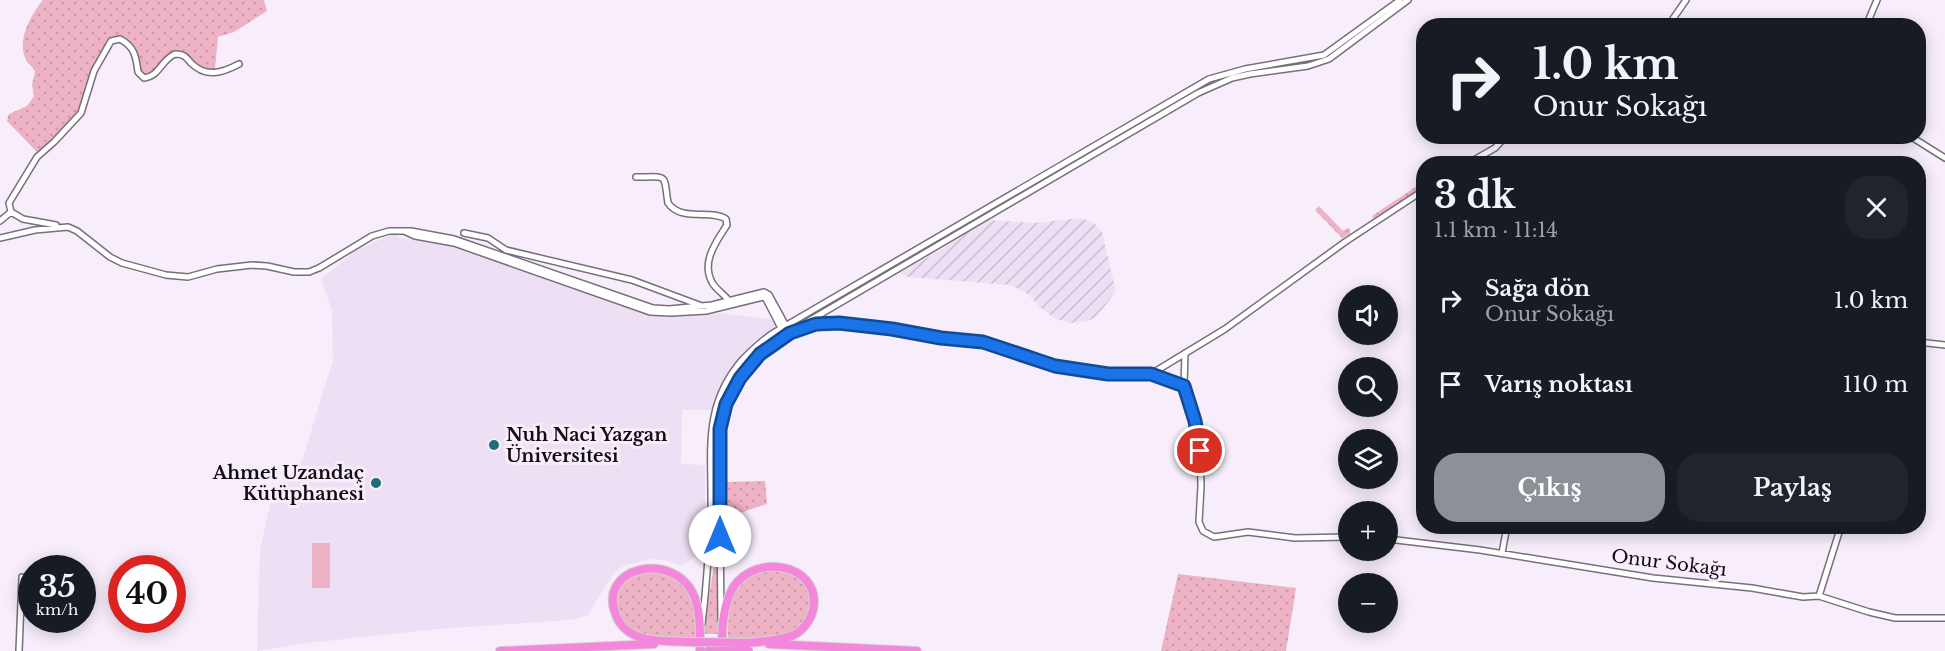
<!DOCTYPE html>
<html lang="tr">
<meta charset="utf-8">
<style>
body{margin:0;font-family:"Libre Baskerville",serif;background:#20242c;color:#f1f3f6;height:100vh;display:flex;flex-direction:column;font-size:22px;white-space:nowrap}
*{box-sizing:border-box;margin:0}
p{font-size:20px;color:#9ea1a6}
.icon{flex:none;width:33px;height:33px;fill:none;stroke:currentColor;stroke-width:2;stroke-linecap:round;stroke-linejoin:round}
.map{position:relative;flex:1;overflow:hidden}
.drawer{position:absolute;left:1416px;top:156px;width:510px;height:378px;display:flex;flex-direction:column;background:#171b24;border-radius:24px;box-shadow:0 3px 15px #0003}
.drawer>*{flex:none}
.hud{position:absolute;left:1416px;top:18px;width:510px;height:126px;border-radius:24px;box-shadow:0 3px 15px #0003;background:#171b24;color:#f1f3f6;overflow:hidden}
.controls{position:absolute;left:1338px;top:285px;display:grid;gap:12px}
.controls a{display:grid;place-items:center;width:60px;height:60px;border-radius:50%;background:#171b24;box-shadow:0 3px 15px #0003;font-size:30px}
.speed{position:absolute;left:18px;top:555px;display:flex;gap:12px;font-size:30px;font-weight:700;text-align:center}
.speed>*{display:grid;place-content:center;width:78px;height:78px;border-radius:50%;background:#171b24;box-shadow:0 3px 15px #0003;line-height:1}
.speed small{font-size:15px;font-weight:400}
.speed .limit{border:9px solid #d22;background:#fff;color:#111}
.pin{position:absolute;display:grid;place-items:center;width:51px;height:51px;color:#fff;margin:-26px;border:3px solid #fff;border-radius:50%;box-shadow:0 2px 6px #0007}
.me{position:absolute;width:66px;margin:-33px;rotate:0deg;stroke-linejoin:round;filter:drop-shadow(0 0 4px #0008)}
.turn{display:flex;align-items:center;gap:21px;height:126px;padding:0 18px;font-size:27px}
.turn .icon{width:78px;height:78px;stroke-width:2.5}
.turn b{display:block;font-size:42px;line-height:51px}
.round{display:grid;place-items:center;flex:none;width:63px;height:63px;border-radius:24px;background:#20242c}
.headline{display:flex;align-items:center;justify-content:space-between;height:102px;padding:0 18px}
h1{font-size:36px;font-weight:700;line-height:45px}
.action{display:flex;gap:12px;margin-top:auto;padding:12px 18px}
.action a{flex:1;height:69px;border-radius:24px;background:#8c9099;color:#fff;font-size:24px;font-weight:700;line-height:69px;text-align:center}
.action a+a{background:#20242c;color:#f1f3f6}
ul{padding:0;list-style:none}
li{display:flex;align-items:center;gap:18px;height:84px;padding:0 18px}
li div{flex:1}
li b{display:block;font-size:22px}
li em{font-style:normal}
.map>svg:first-child{display:block}
.built{fill:#eddff4}
.industrial{fill:url(#industrial-furrows)}
.grass{fill:url(#grass-dots)}
.pitch{fill:#eeb2c5}
.lines{fill:none;stroke-linecap:round;stroke-linejoin:round}
.minor-casing{stroke:#786f7c;stroke-width:8}
.highway-casing{stroke:#d4d3d4;stroke-width:10}
.minor{stroke:#fff;stroke-width:5}
.highway{stroke:#f486db;stroke-width:8}
.highway-bridge-casing{stroke:#d4d3d4;stroke-width:10;stroke-linecap:butt}
.highway-bridge{stroke:#f486db;stroke-width:8}
.route-casing{stroke:#114b97;stroke-width:15}
.route{stroke:#1a73e8;stroke-width:10}
.poi-dot{fill:#226c75;stroke:#f7edfb;stroke-width:2}
.labels{text-anchor:middle;dominant-baseline:central;stroke-width:6;stroke-linejoin:round;paint-order:stroke}
.poi-label{font-size:18px;font-weight:bold;fill:#110d12;stroke:#f7edfb;text-anchor:start}
.street-label{font-size:18px;fill:#110d12;stroke:#f7edfb}
</style>
<div class="map">
<svg width="1945" height="651" viewBox="0 0 1945 651">
<defs>
<pattern id="industrial-furrows" width="10" height="10" patternUnits="userSpaceOnUse" patternTransform="scale(1.5)"><rect width="10" height="10" fill="#eddff4"/><path d="M-1 1l2-2M0 10L10 0M9 11l2-2" fill="none" stroke="#cabed0"/></pattern>
<pattern id="grass-dots" width="8" height="8" patternUnits="userSpaceOnUse" patternTransform="scale(1.5)"><rect width="8" height="8" fill="#eeb2c5"/><path d="M2 2h.1M6 6h.1" fill="none" stroke="#cb98a8" stroke-width="1.8" stroke-linecap="round"/></pattern>
</defs>
<rect width="100%" height="100%" fill="#f7edfb"/>
<path class="built" d="M393 234H398L399 238 423 240 452 246 653 316 677 317 723 313 774 320 776 326 754 342 730 369 717 393 711 410H682L681 464 705 465V550L681 566 665 560 651 559 625 565 614 573 587 616 569 620 436 629 308 643 257 651 260 550 270 505 302 461 333 360 332 311 321 279 355 251Z"/>
<path class="industrial" d="M1080 218 1094 223 1102 232 1116 292 1095 318 1086 321 1071 323 1056 319 1041 308 1028 294 1011 285 908 277 900 273 944 248 985 220 1035 223Z"/>
<path class="grass" d="M43 0H264L267 11 234 32 218 37 215 69C197 71 192 54 175 51 160 56 163 68 145 76L141 74C138 59 131 30 111 37L94 67 81 109 59 133 38 153 7 121 9 114 27 106 34 96 32 85 35 71C33 67 28 64 26 60 16 41 31 15 43 0Z
M1423 182V187L1374 219 1372 216Z
M1319 206 1343 231 1348 228 1350 229V234L1342 238 1315 210Z
M713 445H717L719 634H703L713 572Z
M765 481 767 504C754 507 740 515 728 515L727 482Z
M771 568C783 570 797 572 805 582 818 598 809 623 794 632 779 641 746 638 728 639 728 617 728 590 748 576 754 572 764 570 771 568Z
M638 572H663L684 585 694 603 696 639C677 638 653 641 635 632 620 625 612 601 620 587 624 579 631 576 638 572Z
M1178 574 1296 588 1286 651H1161Z"/>
<path class="pitch" d="M312 543H330V588H312Z"/>
<g class="lines">
<defs>
<path id="minor" d="M1668 26 1686 0
M1866 26 1877 0
M1910 136 1945 158
M1467 164 1495 148 1506 136
M636 177C670 177 663 173 668 203 681 222 712 209 726 219L727 225C716 242 700 263 713 284 718 291 725 295 730 302
M0 221 11 212
M56 225 23 219 11 212 9 203 37 157 54 142 81 113 94 71 111 41 120 39C135 47 136 57 138 72L144 78C160 76 161 60 175 54 184 54 186 57 191 63 206 78 222 73 239 64
M404 231 415 236 454 243 650 312 671 313 706 311 763 297 766 299 781 328 790 333 816 324 827 322 892 329 941 338 983 342 1003 347 1038 361 1069 369 1128 375 1151 374 1225 329 1345 242 1424 190
M464 233 488 238 506 250 632 280 702 306
M0 238 35 230 68 227 77 231 110 257 122 263 166 275 188 277 217 269 252 265 267 266 294 272H309L319 268 372 236 389 231H411L454 239 653 308 669 309 712 305 764 292 769 295 786 326
M802 325 1198 93 1232 78 1250 74 1308 66 1329 59 1408 0
M1918 342 1945 345
M1185 353 1184 386 1195 421 1200 451 1201 486 1199 522 1203 531 1214 537 1248 532 1295 538 1348 537
M1151 374 1184 386
M1388 539 1480 550 1653 578 1752 588 1803 597 1819 596 1869 612 1895 618H1945
M1502 553 1507 526
M1819 596 1841 526
M721 618 719 434C721 389 755 353 792 332
M702 623C707 585 709 547 711 508 712 451 702 406 743 359 753 349 763 339 775 332L1209 79 1245 69 1324 55 1400 0
M19 651 22 577"/>
<path id="highway" d="M689 642C674 641 658 642 643 638 631 635 620 627 616 615 596 566 675 550 694 596 701 612 700 634 700 651
M769 644 917 651
M500 651 654 644
M722 651C722 633 722 614 729 596 746 550 823 561 813 610 811 620 803 630 794 635 781 641 762 641 748 643"/>
</defs>
<use href="#minor" class="minor-casing"/>
<use href="#highway" class="highway-casing"/>
<use href="#minor" class="minor"/>
<use href="#highway" class="highway"/>
<defs>
<path id="highway-bridge" d="M689 642 748 643
M708 651H749"/>
</defs>
<use href="#highway-bridge" class="highway-bridge-casing"/>
<use href="#highway-bridge" class="highway-bridge"/>
</g>
<g class="lines">
<defs>
<path id="route" d="M720 536V429L726 404 740 378 760 354 790 333 816 324 839 323 892 329 941 338 983 342 1055 366 1108 374H1151L1184 386 1195 421 1200 451"/>
</defs>
<use href="#route" class="route-casing"/>
<use href="#route" class="route"/>
</g>
<g class="poi-dot">
<circle cx="494" cy="445" r="6"/>
<circle cx="376" cy="483" r="6"/>
</g>
<g class="labels">
<g class="poi-label">
<text x="506" y="435">Nuh Naci Yazgan<tspan x="506" dy="21">Üniversitesi</tspan></text>
<text x="364" y="473" text-anchor="end">Ahmet Uzandaç<tspan x="364" dy="21">Kütüphanesi</tspan></text>
</g>
<g class="street-label">
<text transform="translate(1669 563) rotate(7)">Onur Sokağı</text>
</g>
</g>
</svg>
<div class="controls">
<a><svg class="icon" aria-label="sound" viewBox="0 0 24 24"><path d="M4 9h4l5-4v14l-5-4H4zM17 9q2 3 0 6"/></svg></a>
<a><svg class="icon" aria-label="search" viewBox="0 0 24 24"><circle cx="10" cy="10" r="6"/><path d="M15 15l6 6"/></svg></a>
<a><svg class="icon" aria-label="layers" viewBox="0 0 24 24"><path d="M12 4l9 5-9 5-9-5zM3 14l9 5 9-5"/></svg></a>
<a>+</a>
<a>−</a>
</div>
<div class="speed"><div>35<small>km/h</small></div><div class="limit">40</div></div>
<div class="pin" style="left:1200px;top:451px;background:#d93025"><svg class="icon" aria-label="arrive" viewBox="0 0 24 24"><path d="M6 21V4h12l-3 4 3 4H6"/></svg></div>
<svg class="me" style="left:720px;top:536px" viewBox="-20 -20 40 40"><circle r="19" fill="#fff"/><path d="M0-13L10 11 0 6-10 11z" fill="#1a73e8"/></svg>
<div class="hud">
<div class="turn"><svg class="icon" aria-label="right" viewBox="0 0 24 24"><path d="M7 20v-9h11M14 6l5 5-5 5"/></svg><div><b>1.0 km</b>Onur Sokağı</div></div>
</div>
<section class="drawer">
<div class="headline"><div><h1>3 dk</h1><p>1.1 km · 11:14</p></div><a class="round"><svg class="icon" aria-label="close" viewBox="0 0 24 24"><path d="M6 6l12 12M18 6L6 18"/></svg></a></div>
<ul>
<li><svg class="icon" aria-label="right" viewBox="0 0 24 24"><path d="M7 20v-9h11M14 6l5 5-5 5"/></svg><div><b>Sağa dön</b><p>Onur Sokağı</p></div><em>1.0 km</em></li>
<li><svg class="icon" aria-label="arrive" viewBox="0 0 24 24"><path d="M6 21V4h12l-3 4 3 4H6"/></svg><div><b>Varış noktası</b></div><em>110 m</em></li>
</ul>
<div class="action"><a>Çıkış</a><a>Paylaş</a></div>
</section>
</div>
